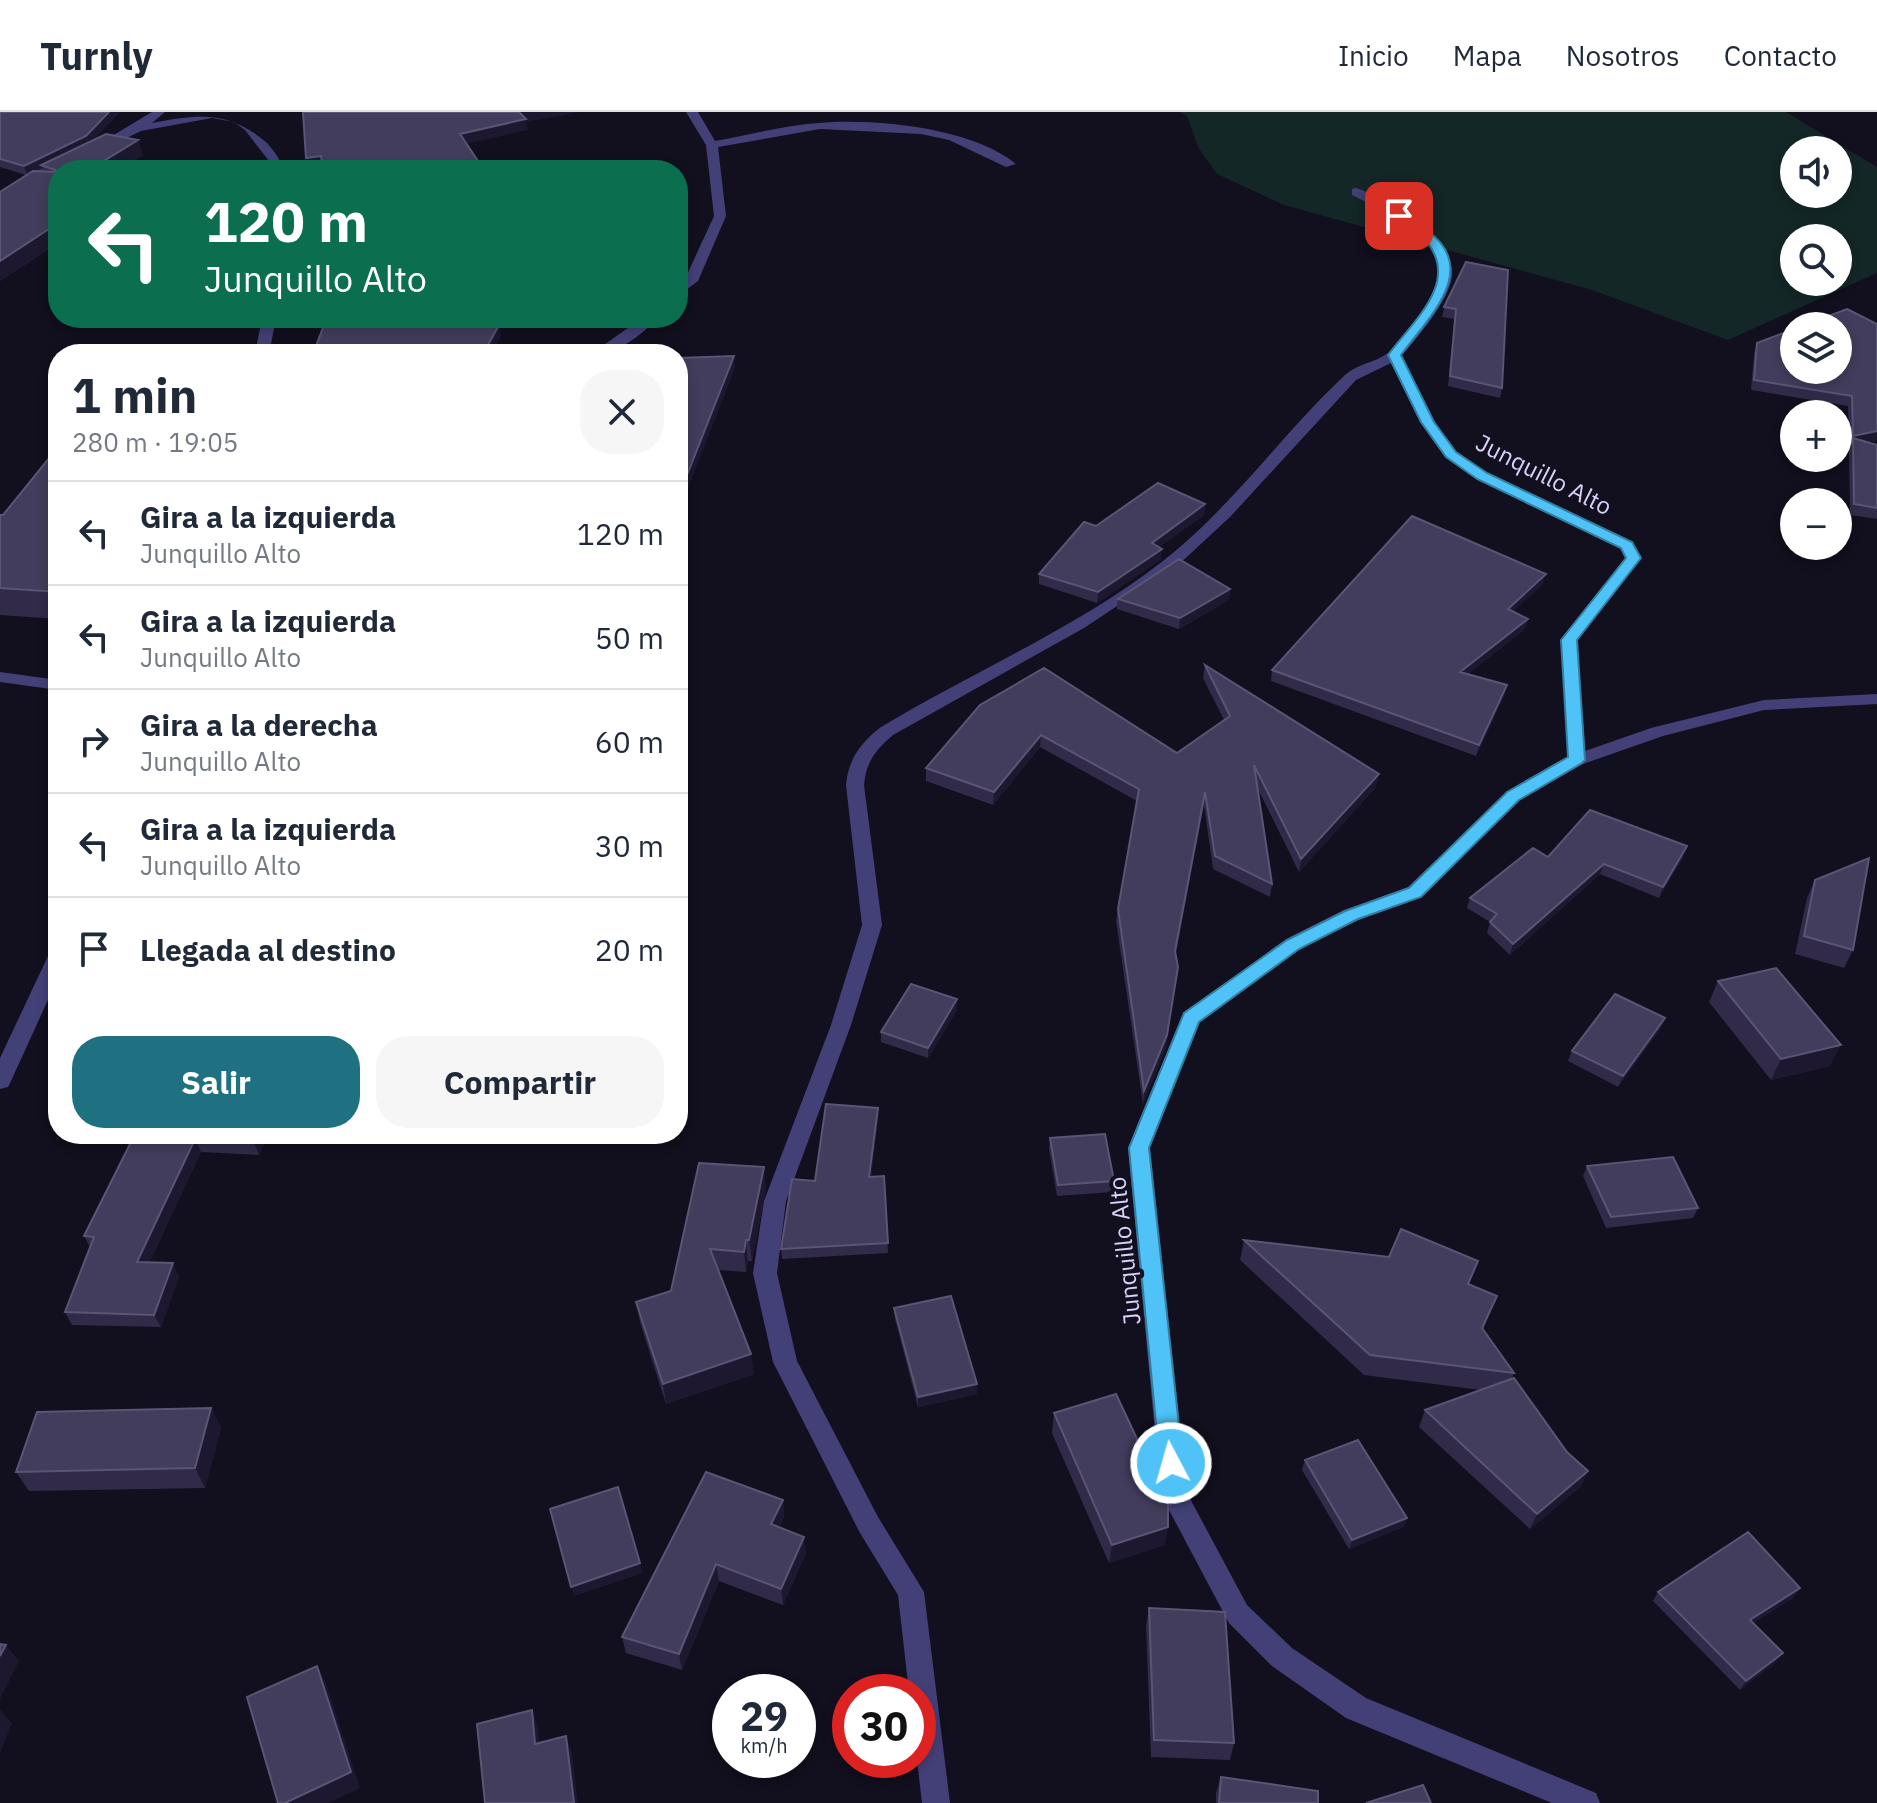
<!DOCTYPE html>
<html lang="es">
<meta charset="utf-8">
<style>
body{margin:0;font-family:"IBM Plex Sans",sans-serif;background:#f6f6f7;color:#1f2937;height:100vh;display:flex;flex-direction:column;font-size:30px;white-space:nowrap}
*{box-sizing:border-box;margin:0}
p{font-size:26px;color:#747a83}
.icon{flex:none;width:44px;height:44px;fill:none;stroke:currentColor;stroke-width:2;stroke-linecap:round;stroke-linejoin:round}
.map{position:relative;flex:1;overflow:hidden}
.drawer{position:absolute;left:48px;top:232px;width:640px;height:800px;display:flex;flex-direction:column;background:#fff;border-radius:32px;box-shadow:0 4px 12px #0003}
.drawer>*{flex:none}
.hud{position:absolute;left:48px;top:48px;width:640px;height:168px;border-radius:32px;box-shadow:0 4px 12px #0003;background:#0b6e4f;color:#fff;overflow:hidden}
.controls{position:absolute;left:1780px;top:24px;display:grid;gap:16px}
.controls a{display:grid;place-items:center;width:72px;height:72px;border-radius:50%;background:#fff;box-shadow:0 4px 12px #0003;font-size:40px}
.speed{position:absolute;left:712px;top:1562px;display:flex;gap:16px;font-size:40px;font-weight:700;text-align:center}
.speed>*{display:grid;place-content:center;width:104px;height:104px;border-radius:50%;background:#fff;box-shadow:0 4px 12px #0003;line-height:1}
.speed small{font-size:20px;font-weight:400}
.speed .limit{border:12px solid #d22;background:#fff;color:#111}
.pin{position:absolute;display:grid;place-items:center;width:68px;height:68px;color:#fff;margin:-34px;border-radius:16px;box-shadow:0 4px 12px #0006}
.me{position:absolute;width:88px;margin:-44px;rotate:354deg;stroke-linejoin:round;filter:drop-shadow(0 0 6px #0008)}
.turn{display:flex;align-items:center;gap:28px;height:168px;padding:0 24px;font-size:36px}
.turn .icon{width:104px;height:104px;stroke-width:2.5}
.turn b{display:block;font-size:56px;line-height:68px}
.round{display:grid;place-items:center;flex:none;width:84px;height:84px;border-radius:32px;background:#f6f6f7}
.summary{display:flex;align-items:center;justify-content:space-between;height:136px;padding:0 24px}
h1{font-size:48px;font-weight:700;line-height:60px}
.primary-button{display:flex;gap:16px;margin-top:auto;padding:16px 24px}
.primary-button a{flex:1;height:92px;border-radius:32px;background:#1f7080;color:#fff;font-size:32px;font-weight:700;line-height:92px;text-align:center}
.primary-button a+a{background:#f6f6f7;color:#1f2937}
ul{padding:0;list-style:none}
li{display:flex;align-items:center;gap:24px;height:104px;padding:0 24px;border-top:2px solid #e0e1e3}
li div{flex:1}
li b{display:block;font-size:30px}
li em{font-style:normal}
header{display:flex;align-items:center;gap:48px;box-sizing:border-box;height:112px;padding:0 40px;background:#fff;border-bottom:2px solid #e0e1e3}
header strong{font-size:38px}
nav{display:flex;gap:44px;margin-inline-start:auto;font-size:28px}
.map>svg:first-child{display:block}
.green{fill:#132726;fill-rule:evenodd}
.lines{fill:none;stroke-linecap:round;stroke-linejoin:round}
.minor{fill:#434077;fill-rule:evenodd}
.wall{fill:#312b49}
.shaded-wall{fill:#1d1830}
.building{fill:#423d5c;stroke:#5a5475;stroke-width:2}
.route{fill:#4fc3f7;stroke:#337fa1;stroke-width:2}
.labels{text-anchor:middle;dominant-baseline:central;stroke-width:8;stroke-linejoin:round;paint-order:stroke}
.street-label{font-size:24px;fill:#d7d2f9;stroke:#120f1e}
</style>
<header>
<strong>Turnly</strong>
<nav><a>Inicio</a><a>Mapa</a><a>Nosotros</a><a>Contacto</a></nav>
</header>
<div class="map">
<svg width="1877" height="1691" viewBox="0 0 1877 1691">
<rect width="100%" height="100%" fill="#120f1e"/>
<path class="green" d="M1179 0H1786L1877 55V161L1728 228 1592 178 1284 93 1217 62 1199 37 1187 4ZM1794 38H1838V82H1794ZM1794 126H1838V170H1794Z"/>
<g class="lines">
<path class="minor" d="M152 0H165L152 11C203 1 231 0 267 31 274 40 281 46 282 58H270L269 49 245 18 234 10 212 6 141 19 98 40 92 36Z
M686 0H698L715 29C750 23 785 13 819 11 875 6 973 16 1016 52L1006 55 949 28 921 22 820 17 718 35 726 104 698 169 678 184V173L685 167 714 104 706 33Z
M1356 76C1387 86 1457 126 1452 165 1449 188 1417 227 1401 244L1434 309 1456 340 1487 361 1633 430 1641 446 1577 528 1585 639 1651 616 1764 588 1877 582V592L1764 598 1663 624 1583 652 1519 688 1422 785 1358 808 1300 837 1200 910 1150 1036 1187 1381 1247 1493 1292 1536 1366 1586 1596 1681 1600 1691H1552L1346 1606 1272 1554 1229 1511 1161 1383 1128 1036 1181 906 1184 901 1286 827 1344 798 1408 775 1507 680 1568 645 1561 528 1625 446 1620 436 1477 367 1446 346 1420 310 1391 251 1356 268 1230 405 1176 455 1084 516 893 623C876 637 866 650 864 673L882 813 851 913 786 1089 777 1161 797 1249 878 1405 924 1480 950 1691H922L917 1648 918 1580H909L898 1483 860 1421 773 1250 753 1161 764 1089 831 913 862 813 846 673C848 648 861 630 881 615 974 559 1077 516 1163 449 1232 395 1282 322 1345 263 1358 251 1375 251 1388 241 1404 229 1440 179 1439 160 1436 119 1382 99 1352 83V77Z
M262 206H276L269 242H255Z
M642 206H657C640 225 617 242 591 242Z
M0 560 58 568V578L0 570Z
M58 837V866L11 969 8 975 0 977V946L48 844 51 839Z"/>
</g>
<path class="wall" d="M0 0H120L93 28 143 43 119 58H58V131L0 169V80L26 63 0 55Z
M1466 150 1502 276 1500 286 1448 274 1454 207 1442 205 1444 195Z
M1847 197 1877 328 1867 330 1877 333V407L1850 403 1849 337 1850 334H1849L1848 294 1751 278 1754 241 1757 231Z
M58 335V507L0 503V403H3Z
M1205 392 1204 403 1159 435 1161 447 1097 491 1039 472V462L1096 414Z
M1543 472 1513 499 1525 517 1468 562 1507 573 1504 584 1476 644 1271 569 1272 558Z
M1230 477 1229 488 1179 517 1117 497 1118 487Z
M1205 553 1376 675 1299 760 1258 677 1272 772 1270 785 1213 757 1204 693 1176 841 1166 936 1143 992 1116 809 1137 689 1040 635 993 693 926 669V656L1044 556 1177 641 1224 608 1203 566Z
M1548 745H1683L1659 786 1600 762 1510 843 1487 821 1490 810 1467 796 1470 786Z
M1815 768 1853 838 1844 856 1795 842 1807 786Z
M1718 869 1830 954 1771 968 1709 890Z
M957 898 928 946 881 930V920Z
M1665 906 1660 917 1618 975 1568 949 1572 939Z
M878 996V1006L871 1065 884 1064 888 1141 782 1147 781 1137 815 1069Z
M135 1022H268L259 1043 201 1040 149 1151 179 1164 161 1215 72 1213 65 1200 90 1135 84 1124Z
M1050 1026 1114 1069 1113 1080 1057 1084 1049 1037Z
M1587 1054 1698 1096 1693 1106 1606 1116 1583 1064Z
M766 1076 752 1149H748L746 1160 718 1158 754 1262 666 1292 640 1210 636 1190 671 1179Z
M1244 1128 1470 1172 1497 1184 1483 1218 1514 1261 1512 1266 1567 1340 1588 1359 1580 1375 1530 1417 1419 1315 1425 1298 1481 1278 1364 1263 1240 1148Z
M894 1196 977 1272V1282L918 1295 895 1207Z
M211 1296 221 1316 205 1376 29 1379 16 1360Z
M1054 1301 1165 1433 1109 1451 1052 1321Z
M1305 1348 1407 1406 1403 1415 1349 1437 1302 1358Z
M783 1388 784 1404 779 1416 806 1441 783 1493 719 1469 682 1558 626 1541 622 1525Z
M1800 1476 1793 1486 1753 1511 1776 1550 1740 1578 1653 1489 1658 1480Z
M1149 1496 1234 1631 1230 1648 1151 1645 1146 1514Z
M1221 1665 1318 1691H1216V1681Z"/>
<path class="shaded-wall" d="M109 0H120L88 33 41 53 42 56 27 63 24 54Z
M518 0H581L526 10 528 18 462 33 460 22Z
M138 28 143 43 119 58H89Z
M321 44 328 50 330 58H323V56L309 57 306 46Z
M58 111V131L0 169V149Z
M469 206H477V208L469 224 466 211Z
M499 213 501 225 492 242H483Z
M734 244 735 256 678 402V386Z
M1877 319V328L1853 333V326L1849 334 1853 324Z
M1205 392 1204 403 1151 441 1152 431Z
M1162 437 1161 447 1097 491 1098 480Z
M1546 462 1543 472 1505 507 1508 497Z
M1230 477 1229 488 1179 517 1180 506Z
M1528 507 1525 517 1458 570 1460 560Z
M1507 573 1504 584 1476 644 1479 633Z
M1041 623 1040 635 993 693 994 680Z
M1379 662 1376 675 1299 760 1301 747Z
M1687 734 1683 745 1659 786 1663 775Z
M1604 752 1600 762 1510 843 1513 832Z
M1176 868 1166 936 1143 992 1144 979Z
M957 887V898L928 946V936Z
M1665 906 1660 917 1618 975 1623 964Z
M1841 933 1830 954 1771 968 1781 947Z
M878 996V1006L870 1075 869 1065Z
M257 1022H268L259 1043 254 1030Z
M195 1027 201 1040 143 1163 137 1150Z
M764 1055 766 1076 752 1149 749 1128Z
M746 1128 748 1149 746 1160 744 1140Z
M173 1151 179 1164 161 1215 154 1203Z
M751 1242 754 1262 666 1292 663 1272Z
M977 1272V1282L918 1295V1285Z
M211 1296 221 1316 205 1376 195 1356Z
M1588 1359 1580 1375 1530 1417 1537 1402Z
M783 1388 784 1404 773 1429 771 1412Z
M1407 1406 1403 1415 1349 1437 1352 1428Z
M1168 1415 1165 1433 1109 1451 1112 1433Z
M804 1425 806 1441 783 1493 781 1477Z
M640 1451 643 1461 574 1484 571 1475Z
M716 1452 719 1469 682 1558 679 1542Z
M1800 1476 1793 1486 1743 1517 1750 1508Z
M6 1533 19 1549 0 1587V1544Z
M1783 1541 1776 1550 1740 1578 1746 1569Z
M317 1554 326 1571 360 1676 329 1691H285Z
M0 1597 12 1611 0 1641Z
M532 1598 538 1615 541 1649 535 1632Z
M566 1624 572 1641 578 1691H574Z"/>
<path class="building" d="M0 0H109L86 24 24 54 0 47Z
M303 0H519L526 7 460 22 484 58H328V50L322 51 321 44 306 46Z
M106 22 138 28 89 58 58 59 41 53Z
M33 59 58 60V111L0 149V80Z
M1466 150 1508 158 1502 276 1450 264 1456 197 1444 195Z
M1847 197 1877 212V319L1853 324 1852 284 1754 268 1757 231 1794 217V258H1838V214H1802Z
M330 206H469L466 211 499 213 483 242H313L324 213H330Z
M734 244 678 386V246Z
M1853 326 1877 333V396L1854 392Z
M58 335V480L0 476V403H3Z
M1158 371 1205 392 1152 431 1162 437 1098 480 1039 462 1084 410 1096 414Z
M1412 404 1546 462 1508 497 1528 507 1460 560 1507 573 1479 633 1272 558Z
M1179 447 1230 477 1180 506 1118 487Z
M1205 553 1379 662 1301 747 1254 653 1272 772 1215 744 1205 680 1175 839 1178 855 1167 923 1144 979 1118 797 1139 677 1041 623 994 680 926 656 980 593 1044 556 1177 641 1230 604Z
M1590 698 1687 734 1663 775 1604 752 1513 832 1490 810 1497 802 1470 786 1533 736 1548 745Z
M1869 746 1853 838 1804 824 1815 768Z
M1776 856 1841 933 1781 947 1718 869Z
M911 872 957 887 928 936 881 920Z
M1615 882 1665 906 1623 964 1572 939Z
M826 992 878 996 869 1065 884 1064 888 1131 781 1137 792 1067 815 1069Z
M135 1022H257L254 1030 195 1027 137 1150 173 1151 154 1203 65 1200 94 1125 84 1124Z
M1105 1022 1114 1069 1058 1073 1050 1026Z
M1673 1045 1698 1096 1611 1105 1587 1054Z
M699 1051 764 1055 749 1128H746L744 1140 710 1137 751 1242 663 1272 636 1190 671 1179Z
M1401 1117 1478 1149 1468 1172 1497 1184 1482 1216 1514 1261 1370 1243 1244 1128 1389 1145Z
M951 1184 977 1272 918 1285 894 1196Z
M1514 1266 1567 1340 1588 1359 1537 1402 1425 1298Z
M1116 1282 1168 1393V1415L1112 1433 1054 1301Z
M211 1296 195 1356 16 1360 37 1300Z
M1358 1328 1407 1406 1352 1428 1305 1348Z
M706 1360 783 1388 771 1412 804 1425 781 1477 716 1452 679 1542 622 1525Z
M618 1375 640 1451 571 1475 550 1397Z
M1748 1420 1800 1476 1750 1508 1783 1541 1746 1569 1658 1480Z
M1149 1496 1225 1500 1234 1631 1154 1628Z
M0 1532 6 1533 0 1544Z
M317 1554 351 1660 285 1691H278L247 1585Z
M532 1598 535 1632 566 1624 574 1691H485L477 1612Z
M1221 1665 1318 1679V1691H1219Z
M1423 1673 1431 1691H1366Z"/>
<path class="route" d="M1395 101C1407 100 1418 112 1428 119 1481 158 1427 207 1401 243L1434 310 1456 340 1487 361 1632 430 1641 446 1577 528 1585 648 1582 651 1519 688 1421 785 1358 807 1299 837 1199 910 1149 1036 1183 1351 1179 1358 1171 1361 1163 1358 1160 1351 1129 1036 1184 901 1287 828 1345 799 1409 776 1507 680 1568 645 1561 528 1626 446 1621 436 1477 367 1446 345 1421 310 1388 243C1412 210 1461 170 1426 129 1418 120 1405 113 1395 106Z"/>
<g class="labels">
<g class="street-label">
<text transform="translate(1544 362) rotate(27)">Junquillo Alto</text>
<text transform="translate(1124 1139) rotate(-96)">Junquillo Alto</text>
</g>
</g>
</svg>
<div class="controls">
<a><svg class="icon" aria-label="sound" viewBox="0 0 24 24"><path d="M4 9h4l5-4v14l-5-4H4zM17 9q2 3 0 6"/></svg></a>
<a><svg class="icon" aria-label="search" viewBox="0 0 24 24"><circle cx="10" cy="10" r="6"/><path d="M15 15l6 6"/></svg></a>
<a><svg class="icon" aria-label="layers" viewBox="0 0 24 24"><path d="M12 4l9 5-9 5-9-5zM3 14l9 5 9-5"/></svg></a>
<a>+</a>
<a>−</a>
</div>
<div class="speed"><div>29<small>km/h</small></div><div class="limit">30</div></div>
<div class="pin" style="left:1399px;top:104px;background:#d93025"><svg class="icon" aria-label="arrive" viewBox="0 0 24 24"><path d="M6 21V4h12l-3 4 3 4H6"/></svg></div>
<svg class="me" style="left:1171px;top:1351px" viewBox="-20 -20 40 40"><circle r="17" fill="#4fc3f7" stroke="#fff" stroke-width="3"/><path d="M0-11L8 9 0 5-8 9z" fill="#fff"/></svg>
<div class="hud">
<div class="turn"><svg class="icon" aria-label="left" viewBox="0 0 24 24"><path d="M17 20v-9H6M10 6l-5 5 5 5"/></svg><div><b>120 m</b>Junquillo Alto</div></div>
</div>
<section class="drawer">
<div class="summary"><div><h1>1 min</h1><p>280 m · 19:05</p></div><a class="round"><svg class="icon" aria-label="close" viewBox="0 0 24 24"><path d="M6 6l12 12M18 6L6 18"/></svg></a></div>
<ul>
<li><svg class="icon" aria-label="left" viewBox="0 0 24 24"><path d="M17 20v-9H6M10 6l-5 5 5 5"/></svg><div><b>Gira a la izquierda</b><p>Junquillo Alto</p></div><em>120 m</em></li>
<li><svg class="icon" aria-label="left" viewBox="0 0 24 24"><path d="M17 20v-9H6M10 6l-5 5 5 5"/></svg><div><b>Gira a la izquierda</b><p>Junquillo Alto</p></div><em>50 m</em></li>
<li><svg class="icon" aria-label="right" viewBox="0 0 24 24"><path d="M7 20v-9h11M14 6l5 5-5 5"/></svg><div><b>Gira a la derecha</b><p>Junquillo Alto</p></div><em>60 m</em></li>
<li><svg class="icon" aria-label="left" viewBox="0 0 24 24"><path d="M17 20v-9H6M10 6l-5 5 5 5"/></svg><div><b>Gira a la izquierda</b><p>Junquillo Alto</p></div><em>30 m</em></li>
<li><svg class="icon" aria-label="arrive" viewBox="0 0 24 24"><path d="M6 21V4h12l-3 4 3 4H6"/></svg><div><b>Llegada al destino</b></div><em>20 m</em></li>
</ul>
<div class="primary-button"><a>Salir</a><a>Compartir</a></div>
</section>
</div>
